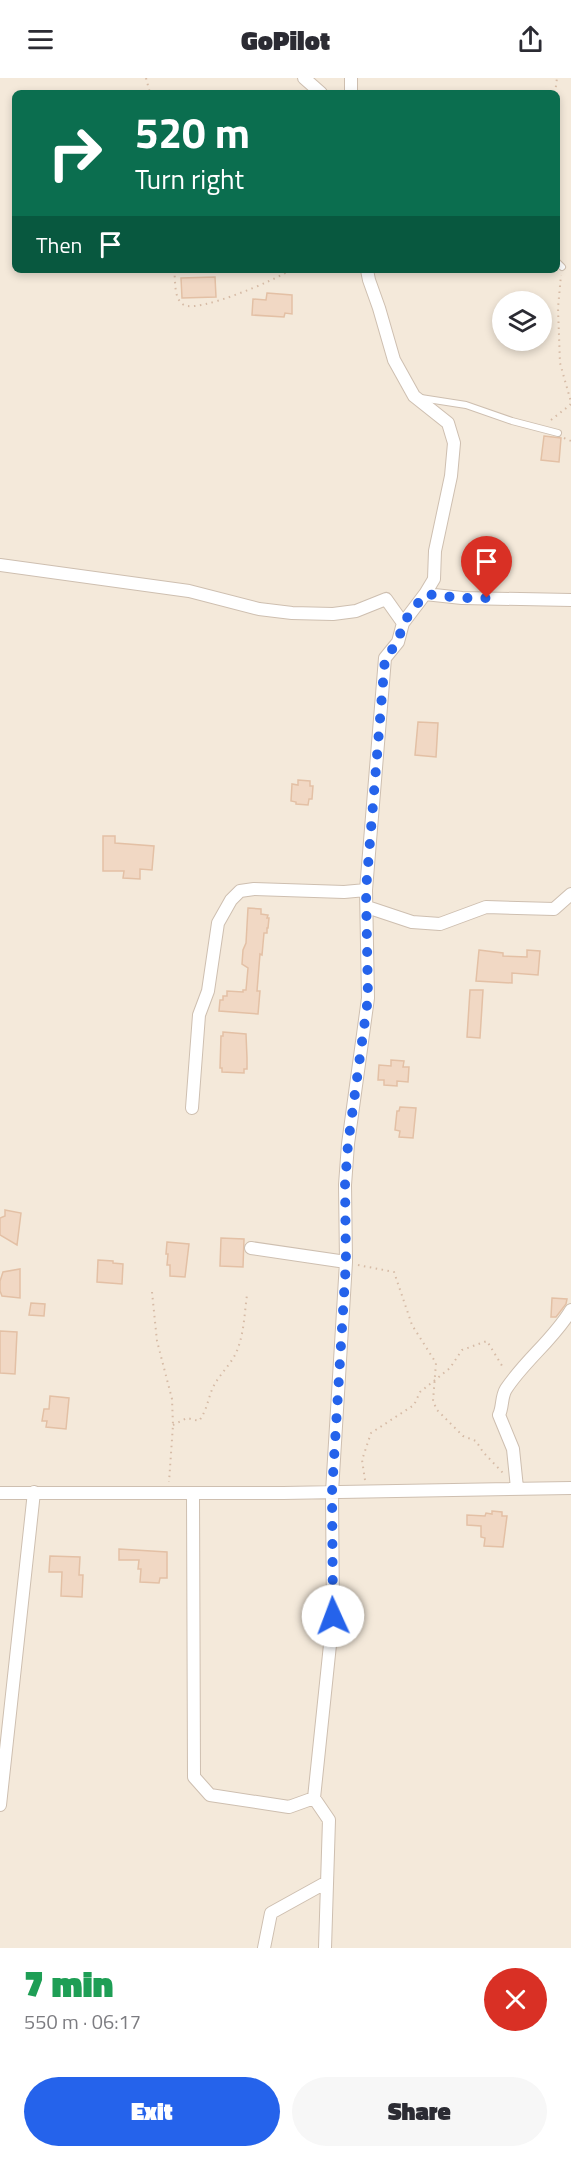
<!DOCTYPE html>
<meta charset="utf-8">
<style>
body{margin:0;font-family:"Titillium Web",sans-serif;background:#f7f7f7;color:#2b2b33;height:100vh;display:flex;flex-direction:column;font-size:22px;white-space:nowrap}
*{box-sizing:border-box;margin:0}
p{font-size:20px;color:#7c7c81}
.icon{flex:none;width:33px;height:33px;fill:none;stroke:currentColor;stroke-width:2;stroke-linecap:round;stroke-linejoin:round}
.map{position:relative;height:1870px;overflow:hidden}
.side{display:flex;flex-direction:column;background:#fff;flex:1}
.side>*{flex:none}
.banner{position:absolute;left:12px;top:12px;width:548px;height:183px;border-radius:9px;box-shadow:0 3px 9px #0003;background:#0b6e4f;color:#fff;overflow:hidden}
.fabs{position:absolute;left:492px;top:213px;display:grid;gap:12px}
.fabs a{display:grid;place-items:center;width:60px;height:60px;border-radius:50%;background:#fff;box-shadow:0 3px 9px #0003;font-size:30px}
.pin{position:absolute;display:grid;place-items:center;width:51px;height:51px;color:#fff;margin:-62px -26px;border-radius:50% 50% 50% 0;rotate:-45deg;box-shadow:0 0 6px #0007}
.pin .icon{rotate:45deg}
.me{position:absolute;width:66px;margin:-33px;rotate:358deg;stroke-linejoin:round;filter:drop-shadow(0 0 4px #0008)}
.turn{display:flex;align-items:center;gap:21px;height:126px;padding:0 24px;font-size:27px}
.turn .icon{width:78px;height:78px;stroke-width:2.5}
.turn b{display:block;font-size:42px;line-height:51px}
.then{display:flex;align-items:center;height:57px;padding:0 24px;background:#0003;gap:12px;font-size:22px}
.round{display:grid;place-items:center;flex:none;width:63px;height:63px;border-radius:32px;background:#f7f7f7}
.head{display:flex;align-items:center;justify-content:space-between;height:102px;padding:0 24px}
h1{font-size:36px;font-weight:800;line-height:45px;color:#1e9e55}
.primary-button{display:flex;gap:12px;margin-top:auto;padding:12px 24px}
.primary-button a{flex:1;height:69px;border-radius:36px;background:#2563eb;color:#fff;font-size:24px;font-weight:800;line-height:69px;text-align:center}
.primary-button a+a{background:#f7f7f7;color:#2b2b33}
header{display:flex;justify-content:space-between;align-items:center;height:78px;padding:0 24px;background:#fff;font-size:27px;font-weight:800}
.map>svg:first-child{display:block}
.residential{fill:#f4e9da;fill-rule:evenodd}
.building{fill:#f1d8c4;stroke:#e3c0a5;stroke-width:1.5}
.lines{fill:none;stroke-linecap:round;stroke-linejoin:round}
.service-casing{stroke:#cebfb0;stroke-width:8}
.minor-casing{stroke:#cebfb0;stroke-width:14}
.path{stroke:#d6bba6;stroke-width:2;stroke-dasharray:1.5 4.5;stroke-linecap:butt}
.service{stroke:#fff;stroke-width:6}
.minor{stroke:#fff;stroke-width:12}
.route{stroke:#2563eb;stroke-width:10;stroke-dasharray:0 18}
</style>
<header><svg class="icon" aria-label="menu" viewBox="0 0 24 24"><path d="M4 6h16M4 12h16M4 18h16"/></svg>GoPilot<svg class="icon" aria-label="share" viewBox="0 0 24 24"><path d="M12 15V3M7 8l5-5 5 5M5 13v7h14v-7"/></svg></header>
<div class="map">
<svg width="571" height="1870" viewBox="0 0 571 1870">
<rect width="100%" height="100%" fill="#fcf7eb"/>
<path class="residential" d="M0 0H571V1870H0ZM15 15H556V192H15ZM502 224H542V262H502Z"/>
<path class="building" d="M215 199 216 219 182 220 181 200Z
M267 215 292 217V236L285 235 284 239 252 237 253 221 266 222Z
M544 358 561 360 559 384 541 382Z
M418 644 438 645 436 679 415 677Z
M298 702 310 703V708H313L312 721H309L308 727 296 726V724L291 723 292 706 298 707Z
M103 758H115V765L154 768 152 792 140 791V801L123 800 124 793H103Z
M248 830 261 831V836L268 837 267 840H269L268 850H267V855H264L262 877 260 876 257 913H260L258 936 219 933 220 922H223V918H227V913L243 914V912H246L248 890 242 886 243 872 246 865Z
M479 872 503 875V878L527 879V872L540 873 538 897 512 895V905L476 903Z
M470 912H483L480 960 467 959Z
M223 954 246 956 247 980V991H244V995L222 994V990H220L221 958H223Z
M391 982 404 983 403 989H409L408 1004 397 1003V1008L384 1007V1002H378L379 987 391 988Z
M400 1029 416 1030 413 1060 399 1059 400 1053 395 1052 397 1033H399Z
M5 1132 21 1135 17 1167 0 1157V1140L5 1138Z
M221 1160 244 1161 243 1189 220 1188Z
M167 1164 189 1166 185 1199 170 1198V1187H167L168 1176H166Z
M98 1182 113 1183V1185L123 1186 122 1206 97 1204Z
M20 1191V1220L2 1218 0 1213V1203L3 1194Z
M552 1220 567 1221 566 1226 556 1239H551Z
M31 1225 45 1226 44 1238 29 1237Z
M0 1253 17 1254 15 1296 0 1295Z
M50 1318 69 1320 66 1351 46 1349 47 1343H42L44 1331H49Z
M492 1433 502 1434V1438H507L503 1469 484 1468 485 1460 481 1459V1448L467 1447V1437L485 1438 486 1435 492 1436Z
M119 1471 167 1474V1500H160L159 1505 140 1504 141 1491H138L139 1482H119Z
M50 1478 80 1479 79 1497H83L82 1519 61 1518 62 1494H49Z"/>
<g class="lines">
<defs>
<path id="service" d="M556 183 562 189
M421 320 466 327 512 343 558 355"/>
<path id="minor" d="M304 0 321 15
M351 0V15
M0 487 189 513 259 531 292 535 333 536 356 533 386 521 403 545
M425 516 462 520 571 522
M367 829 412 844 440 846 486 829 554 831 571 816
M192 1030 199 937 208 913 218 845 231 822 240 813 254 811 344 814 366 812
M251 1170 346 1184
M517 1410 513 1371 499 1337C503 1329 501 1319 506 1311 525 1282 553 1262 571 1232
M0 1415H283L571 1410
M193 1415 194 1699 210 1717 289 1729 314 1720
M0 1727 34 1414
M264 1870 271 1835 327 1804
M325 1870 329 1742 314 1720 333 1538 332 1414 346 1184 345 1107 348 1066 368 920 366 812 385 580 398 564 403 545 425 516 434 501 435 473 451 398 454 365 448 345 414 318 394 282 379 230 369 202 367 192"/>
</defs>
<use href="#service" class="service-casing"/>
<use href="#minor" class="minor-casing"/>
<path class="path" d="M146 0 150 15
M555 15 557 0
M556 89V116
M556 162 558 174
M174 192C176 202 173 221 184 227 198 235 276 202 290 192
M551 342 570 327 571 324 560 285 558 230 561 197
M564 360 571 363
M358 1187 394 1194 412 1247 436 1285 433 1323 437 1332 463 1358 476 1363 483 1374 503 1395
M152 1214 157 1263 172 1321 173 1347 169 1404
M173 1347 187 1340 199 1343C207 1332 208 1321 213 1309 219 1298 226 1291 232 1282 244 1264 244 1238 247 1217
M365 1402 362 1382 371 1355 414 1327 420 1314 450 1290 462 1272 487 1263 504 1291"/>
<use href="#service" class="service"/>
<use href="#minor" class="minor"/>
</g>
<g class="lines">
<path class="route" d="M333 1538 332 1414 346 1184 345 1107 348 1066 368 920 366 812 385 580 398 564 403 545 425 516 462 520H487"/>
</g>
</svg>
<div class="fabs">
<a><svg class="icon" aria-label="layers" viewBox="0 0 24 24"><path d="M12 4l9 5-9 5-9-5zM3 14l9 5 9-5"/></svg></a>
</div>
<div class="pin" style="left:487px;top:520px;background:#d93025"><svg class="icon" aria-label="arrive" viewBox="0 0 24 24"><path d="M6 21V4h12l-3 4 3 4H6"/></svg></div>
<svg class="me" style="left:333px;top:1538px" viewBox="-20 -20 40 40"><circle r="19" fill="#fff"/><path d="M0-13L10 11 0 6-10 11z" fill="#2563eb"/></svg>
<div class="banner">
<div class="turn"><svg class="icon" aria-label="right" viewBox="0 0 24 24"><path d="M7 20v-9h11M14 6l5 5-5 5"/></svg><div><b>520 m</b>Turn right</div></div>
<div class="then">Then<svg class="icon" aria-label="arrive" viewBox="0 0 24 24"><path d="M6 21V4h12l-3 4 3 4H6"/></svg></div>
</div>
</div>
<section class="side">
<div class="head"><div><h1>7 min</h1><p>550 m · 06:17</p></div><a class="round" style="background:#d93025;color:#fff"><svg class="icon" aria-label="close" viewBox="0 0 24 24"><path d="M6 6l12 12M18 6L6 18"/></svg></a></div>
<div class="primary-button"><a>Exit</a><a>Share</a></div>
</section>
